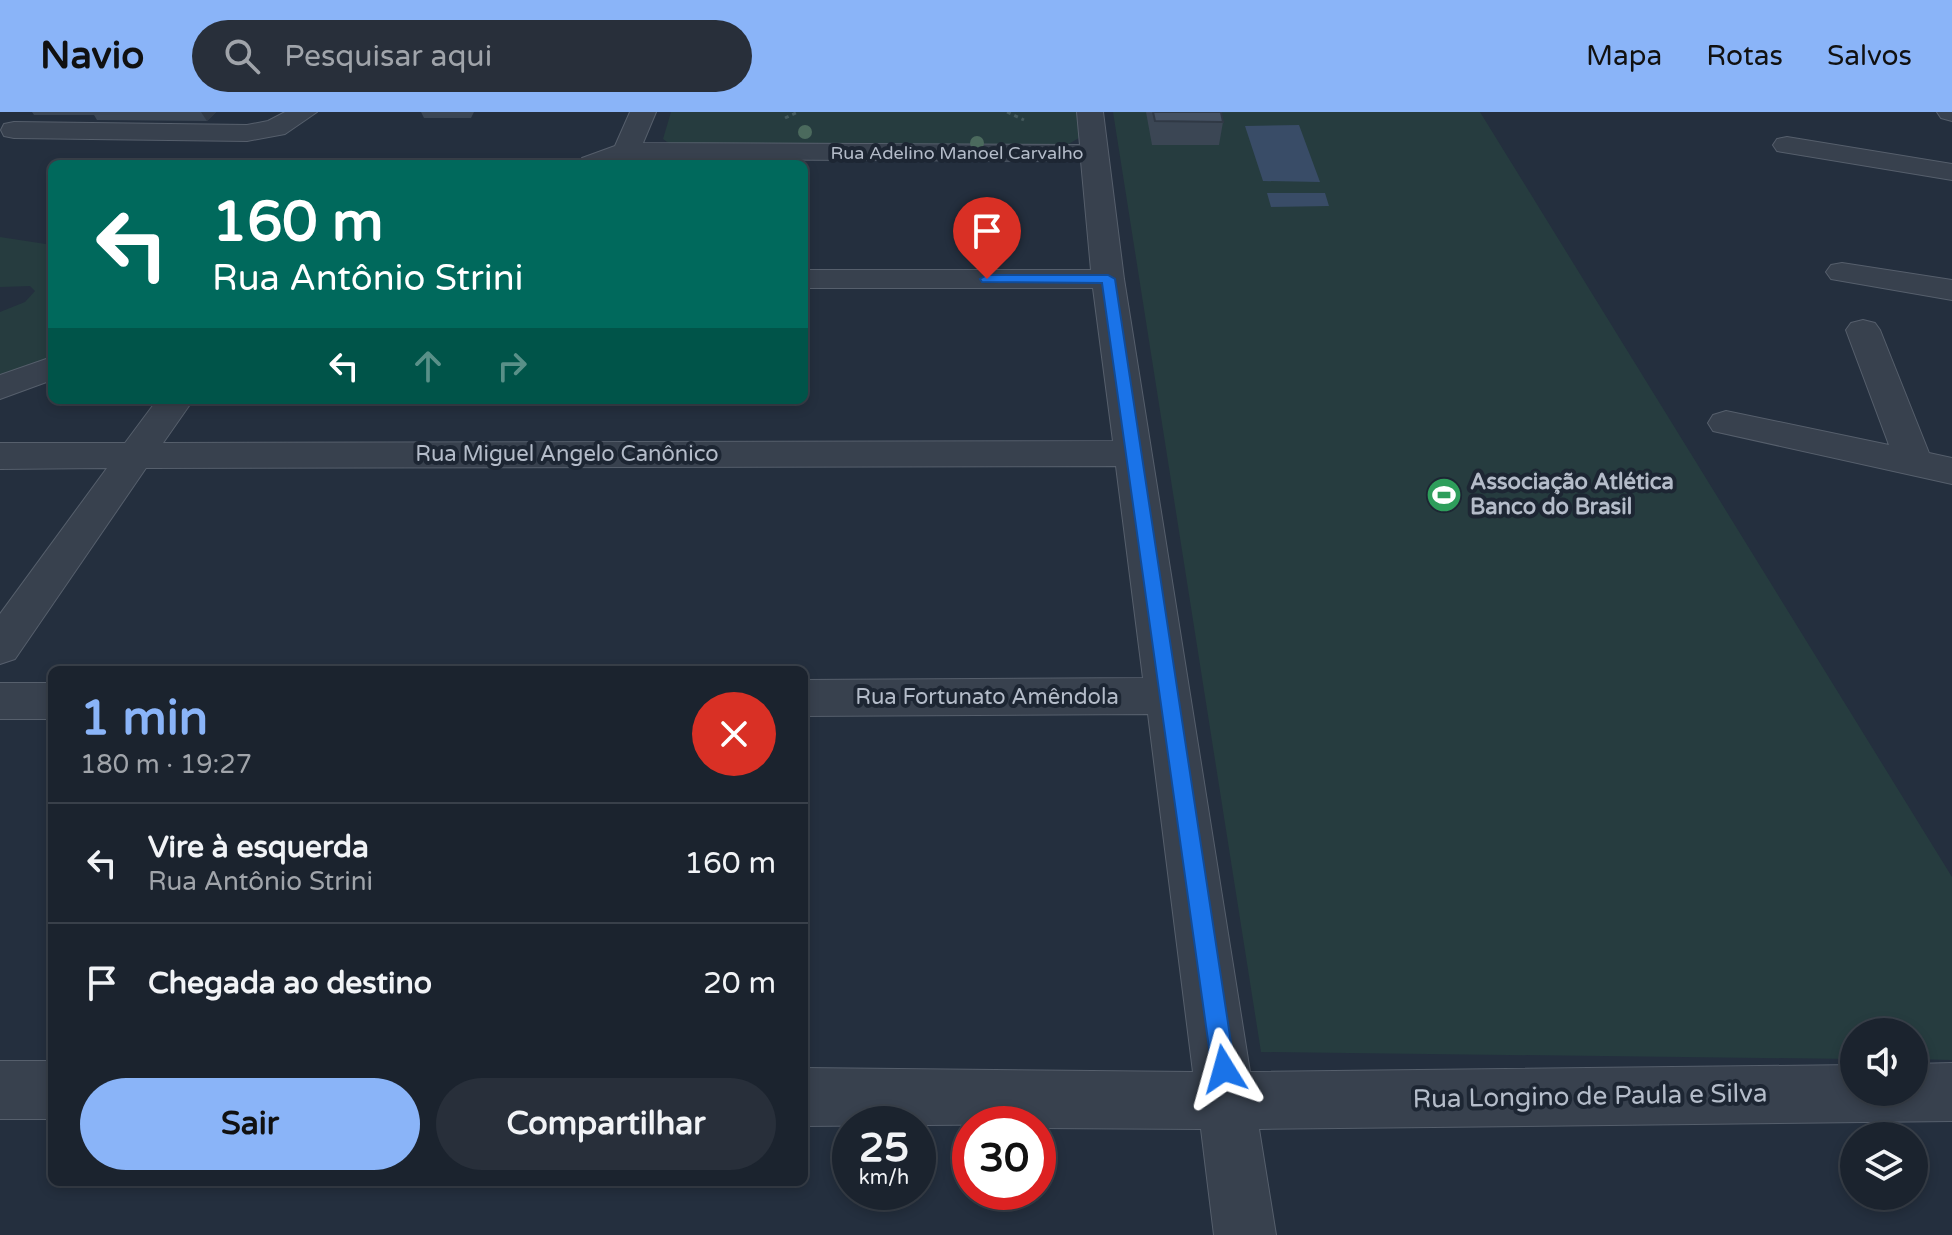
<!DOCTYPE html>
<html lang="pt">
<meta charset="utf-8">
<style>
body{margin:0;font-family:"Varela Round",sans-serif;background:#282f3a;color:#f1f3f6;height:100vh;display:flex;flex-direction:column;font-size:30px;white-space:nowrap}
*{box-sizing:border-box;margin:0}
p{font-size:26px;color:#a0a4aa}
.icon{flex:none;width:44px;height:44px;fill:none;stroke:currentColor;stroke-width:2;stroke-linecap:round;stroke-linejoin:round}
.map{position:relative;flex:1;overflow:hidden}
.sheet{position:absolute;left:48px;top:554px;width:760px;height:520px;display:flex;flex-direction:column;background:#1b232e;border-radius:12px;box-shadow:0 4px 12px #0003,0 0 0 2px #39404a}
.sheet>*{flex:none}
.guide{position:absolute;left:48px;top:48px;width:760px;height:244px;border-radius:12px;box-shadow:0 4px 12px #0003,0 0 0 2px #39404a;background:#00695c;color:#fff;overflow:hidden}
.controls{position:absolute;left:1840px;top:906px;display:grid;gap:16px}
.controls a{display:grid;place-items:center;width:88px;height:88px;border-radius:50%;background:#1b232e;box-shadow:0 4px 12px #0003,0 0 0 2px #39404a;font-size:40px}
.speed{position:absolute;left:832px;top:994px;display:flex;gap:16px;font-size:40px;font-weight:700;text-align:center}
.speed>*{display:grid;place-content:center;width:104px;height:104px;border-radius:50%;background:#1b232e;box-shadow:0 4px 12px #0003,0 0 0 2px #39404a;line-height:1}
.speed small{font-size:20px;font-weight:400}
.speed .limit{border:12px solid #d22;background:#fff;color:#111}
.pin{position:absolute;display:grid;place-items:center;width:68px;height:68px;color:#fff;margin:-82px -34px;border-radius:50% 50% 50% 0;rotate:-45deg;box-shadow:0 0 8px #0007}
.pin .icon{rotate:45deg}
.me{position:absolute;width:88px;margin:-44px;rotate:352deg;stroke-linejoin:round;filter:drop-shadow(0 0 6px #0008)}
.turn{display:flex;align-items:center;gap:28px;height:168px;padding:0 32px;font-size:36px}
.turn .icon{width:104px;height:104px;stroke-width:2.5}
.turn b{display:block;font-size:56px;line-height:68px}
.lanes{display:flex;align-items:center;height:76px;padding:0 32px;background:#0003;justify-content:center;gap:40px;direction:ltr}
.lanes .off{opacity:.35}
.round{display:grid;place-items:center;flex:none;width:84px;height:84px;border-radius:42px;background:#282f3a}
.summary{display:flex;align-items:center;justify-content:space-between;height:136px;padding:0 32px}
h1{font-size:48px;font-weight:700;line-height:60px;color:#8ab4f8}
.button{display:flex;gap:16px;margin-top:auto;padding:16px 32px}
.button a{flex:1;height:92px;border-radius:48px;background:#8ab4f8;color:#111;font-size:32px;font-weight:700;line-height:92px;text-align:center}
.button a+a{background:#282f3a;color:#f1f3f6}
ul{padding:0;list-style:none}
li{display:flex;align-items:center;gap:24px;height:120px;padding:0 32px;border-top:2px solid #39404a}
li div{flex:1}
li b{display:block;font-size:30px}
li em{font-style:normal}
header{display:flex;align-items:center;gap:48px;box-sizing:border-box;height:112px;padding:0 40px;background:#8ab4f8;color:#111}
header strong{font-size:38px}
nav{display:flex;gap:44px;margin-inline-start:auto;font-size:28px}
.search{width:560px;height:72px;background:#282f3a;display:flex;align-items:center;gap:20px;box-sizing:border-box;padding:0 28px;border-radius:44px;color:#a0a4aa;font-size:30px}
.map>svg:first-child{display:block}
.green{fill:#263c3f}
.water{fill:#394c67}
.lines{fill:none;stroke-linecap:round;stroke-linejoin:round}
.minor-casing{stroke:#565f6c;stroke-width:2}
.path{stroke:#44595c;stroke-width:3;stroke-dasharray:4 4;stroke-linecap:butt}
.minor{fill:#38414e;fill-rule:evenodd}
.tree{fill:#4b6a5d}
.wall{fill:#3b4654}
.shaded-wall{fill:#303945}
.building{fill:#455162;stroke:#303945;stroke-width:2}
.route{fill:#1a73e8;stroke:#114b97;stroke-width:2}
.labels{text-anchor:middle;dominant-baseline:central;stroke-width:8;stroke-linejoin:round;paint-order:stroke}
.far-street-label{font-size:18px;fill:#b4bcc9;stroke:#1d2633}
.street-label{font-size:22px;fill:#b4bcc9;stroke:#1d2633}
.poi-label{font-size:22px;font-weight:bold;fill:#b4bcc9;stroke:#1d2633;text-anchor:start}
.near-street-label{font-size:26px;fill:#b4bcc9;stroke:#1d2633}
</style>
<header>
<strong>Navio</strong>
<div class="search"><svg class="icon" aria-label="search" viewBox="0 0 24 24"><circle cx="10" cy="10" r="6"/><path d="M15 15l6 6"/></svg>Pesquisar aqui</div>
<nav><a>Mapa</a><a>Rotas</a><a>Salvos</a></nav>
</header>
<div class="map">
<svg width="1952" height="1123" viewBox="0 0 1952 1123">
<rect width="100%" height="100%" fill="#242f3e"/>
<path class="green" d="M671 0H1077L1079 26 1065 34 670 32 663 27Z
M1113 0H1480L1952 765V948L1914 947V920H1854V947L1261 940Z
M0 125 52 133V248L0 267V200L25 190 35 179 30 174 0 175Z"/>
<path class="water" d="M1299 13 1320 70 1263 69 1245 14Z
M1267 81H1325L1329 94 1271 95Z"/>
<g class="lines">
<defs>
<path id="minor" d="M285 0H317L285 22 247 29 14 26 4 24 1 18 4 12 14 10 247 13 268 9Z
M630 0H656L643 31 1080 33 1077 0H1103L1124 167 1250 960 1854 953V980H1914V952L1952 951V1009L1259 1017 1276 1123H1214L1201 1017 1038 1016V1012L804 1014V956L1193 960 1148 602 804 604V568L1143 566 1116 354 146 356 15 547 0 552V502L107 356 0 357V331H125L157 288H193L163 331 1113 329 1093 176H804V158H1091L1081 49 629 47 617 52H578L582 46 615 34Z
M1937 0H1952V9L1941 6Z
M1787 25 1952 52V68L1777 39 1773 33 1777 27Z
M1842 151 1952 168V188L1831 167 1826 160 1831 153Z
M1863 208 1875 211 1880 218 1929 341 1952 346V372L1713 319 1708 311 1713 303 1726 299 1889 333 1846 218 1851 211Z
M52 245V268L0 287V263Z
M0 571H52V607H0Z
M0 949H52V1007H0Z"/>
</defs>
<use href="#minor" class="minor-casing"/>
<path class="path" d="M1007 0 1024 8
M785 6 798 0"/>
<use href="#minor" class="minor"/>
</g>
<g class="tree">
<circle cx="805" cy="20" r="7"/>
<circle cx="977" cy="31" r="7"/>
</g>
<path class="wall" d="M32 0H216L207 9 97 8 94 3H34Z
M421 0H474L471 6H424Z
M1146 0H1221L1223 10 1219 33H1152Z"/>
<path class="shaded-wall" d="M201 0H216L207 9Z"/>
<path class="building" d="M1153 0H1221L1223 10 1155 9Z"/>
<path class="route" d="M987 163H1108L1115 167 1235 957 1232 966 1224 969 1215 966 1212 957 1102 171 982 170 980 167Z"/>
<defs>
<symbol id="stadium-disc" viewBox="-11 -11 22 22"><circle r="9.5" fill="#2e9e5b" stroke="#1d2633"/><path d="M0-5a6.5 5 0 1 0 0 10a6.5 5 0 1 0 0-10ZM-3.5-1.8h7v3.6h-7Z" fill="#fff"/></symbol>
</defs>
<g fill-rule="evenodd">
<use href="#stadium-disc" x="1424" y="363" width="40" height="40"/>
</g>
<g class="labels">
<g class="far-street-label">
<text x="957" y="41">Rua Adelino Manoel Carvalho</text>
</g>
<g class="street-label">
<text x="567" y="342">Rua Miguel Angelo Canônico</text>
<text x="987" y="585">Rua Fortunato Amêndola</text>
</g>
<g class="poi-label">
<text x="1470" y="370">Associação Atlética<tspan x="1470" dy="25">Banco do Brasil</tspan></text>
</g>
<g class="near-street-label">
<text transform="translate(1590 984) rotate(-1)">Rua Longino de Paula e Silva</text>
</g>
</g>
</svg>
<div class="controls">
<a><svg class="icon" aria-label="sound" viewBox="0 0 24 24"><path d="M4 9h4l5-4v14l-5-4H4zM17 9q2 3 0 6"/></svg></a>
<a><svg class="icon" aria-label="layers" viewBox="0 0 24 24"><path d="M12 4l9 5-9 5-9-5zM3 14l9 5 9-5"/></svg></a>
</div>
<div class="speed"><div>25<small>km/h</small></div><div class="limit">30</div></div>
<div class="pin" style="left:987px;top:167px;background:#d93025"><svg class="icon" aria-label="arrive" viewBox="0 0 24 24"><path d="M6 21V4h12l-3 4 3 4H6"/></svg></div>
<svg class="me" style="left:1224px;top:957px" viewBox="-20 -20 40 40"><path d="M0-17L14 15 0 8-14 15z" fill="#1a73e8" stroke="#fff" stroke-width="4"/></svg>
<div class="guide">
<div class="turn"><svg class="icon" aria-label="left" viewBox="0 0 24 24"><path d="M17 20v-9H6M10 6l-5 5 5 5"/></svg><div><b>160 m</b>Rua Antônio Strini</div></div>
<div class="lanes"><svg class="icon" aria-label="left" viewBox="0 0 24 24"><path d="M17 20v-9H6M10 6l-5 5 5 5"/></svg><svg class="icon off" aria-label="ahead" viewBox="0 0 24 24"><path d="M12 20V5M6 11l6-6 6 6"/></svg><svg class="icon off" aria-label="right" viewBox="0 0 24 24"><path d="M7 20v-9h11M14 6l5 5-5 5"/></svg></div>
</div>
<section class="sheet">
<div class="summary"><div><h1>1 min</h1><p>180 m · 19:27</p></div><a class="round" style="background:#d93025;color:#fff"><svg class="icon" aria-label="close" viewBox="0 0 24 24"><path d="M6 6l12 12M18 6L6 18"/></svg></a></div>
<ul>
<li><svg class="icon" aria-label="left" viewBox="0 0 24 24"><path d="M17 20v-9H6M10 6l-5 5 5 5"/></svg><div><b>Vire à esquerda</b><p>Rua Antônio Strini</p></div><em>160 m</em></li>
<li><svg class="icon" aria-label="arrive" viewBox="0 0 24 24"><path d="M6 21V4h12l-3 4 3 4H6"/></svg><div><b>Chegada ao destino</b></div><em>20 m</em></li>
</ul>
<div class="button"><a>Sair</a><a>Compartilhar</a></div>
</section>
</div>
